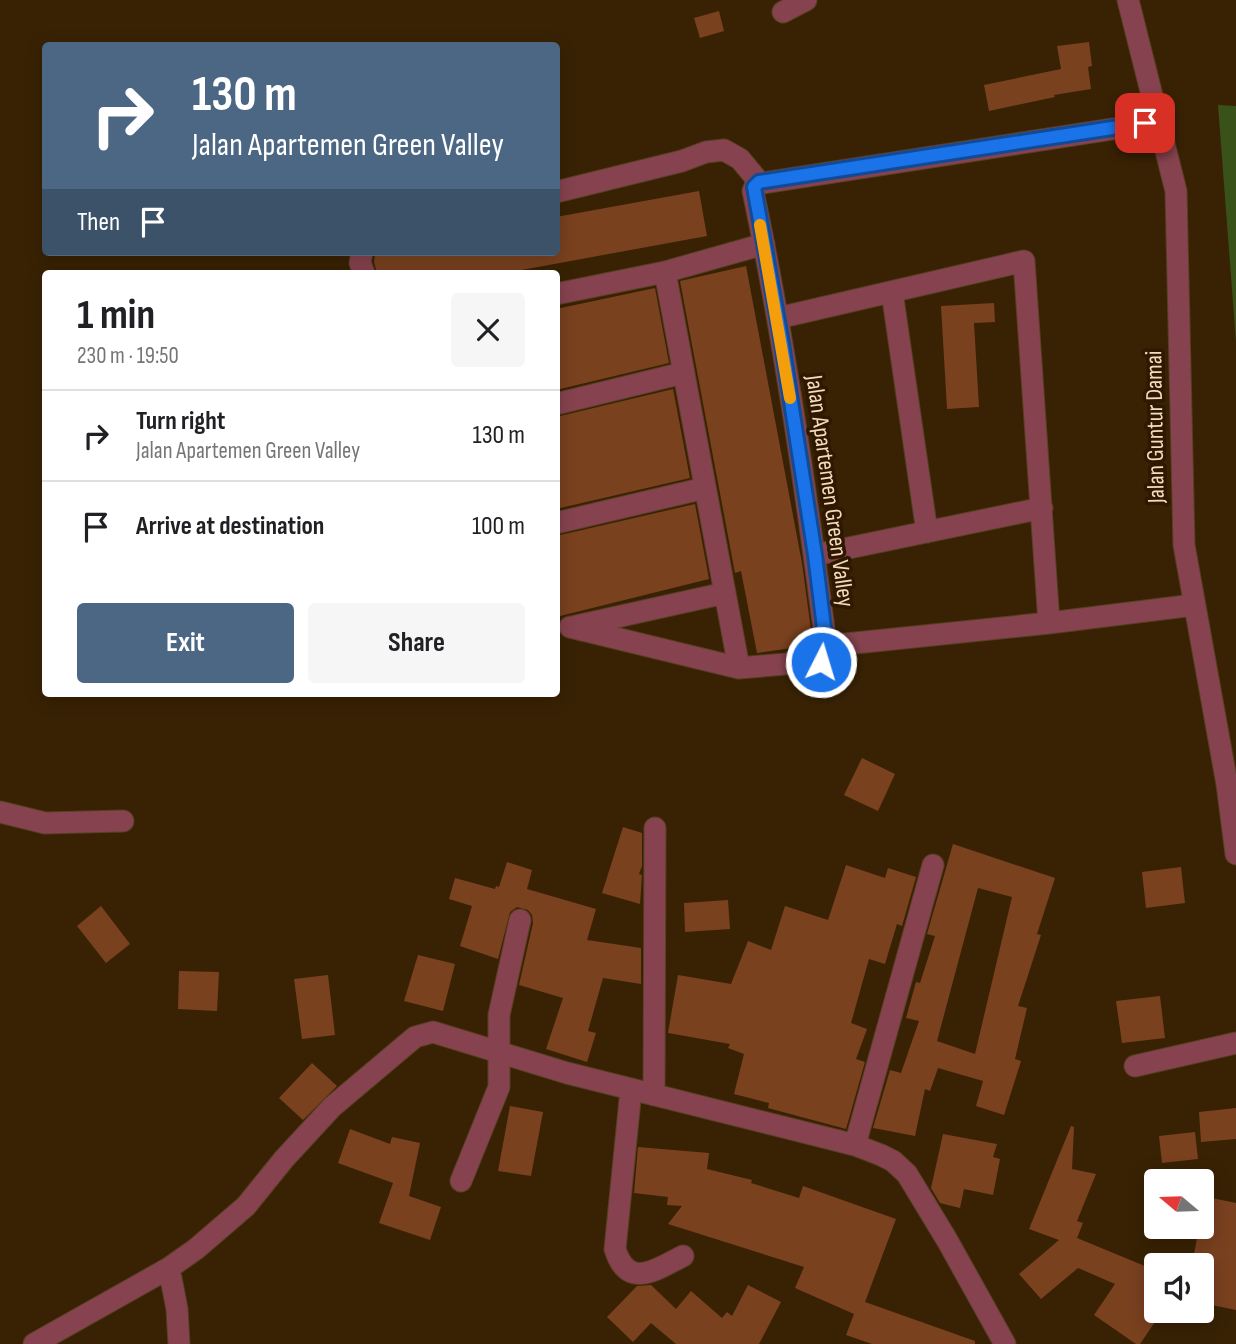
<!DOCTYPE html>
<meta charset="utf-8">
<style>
body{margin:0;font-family:"Sofia Sans Condensed",sans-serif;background:#f6f6f6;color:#202124;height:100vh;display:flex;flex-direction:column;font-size:26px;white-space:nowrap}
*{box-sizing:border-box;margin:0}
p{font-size:23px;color:#757577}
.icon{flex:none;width:38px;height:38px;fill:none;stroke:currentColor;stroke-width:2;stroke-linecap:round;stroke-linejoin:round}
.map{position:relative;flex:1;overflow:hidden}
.side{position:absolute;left:42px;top:270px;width:518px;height:427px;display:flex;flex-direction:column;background:#fff;border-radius:7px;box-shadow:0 4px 18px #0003}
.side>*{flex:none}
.hud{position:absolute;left:42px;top:42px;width:518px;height:214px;border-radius:7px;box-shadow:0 4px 18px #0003;background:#4b6784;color:#fff;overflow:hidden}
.needle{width:46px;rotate:289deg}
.tools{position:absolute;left:1144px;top:1169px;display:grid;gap:14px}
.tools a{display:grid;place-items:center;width:70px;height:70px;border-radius:7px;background:#fff;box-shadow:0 4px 18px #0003;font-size:35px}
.pin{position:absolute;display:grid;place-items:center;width:60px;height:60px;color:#fff;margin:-30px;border-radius:14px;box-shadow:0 4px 10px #0006}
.me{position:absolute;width:77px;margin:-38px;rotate:5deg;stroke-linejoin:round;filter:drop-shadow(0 0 5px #0008)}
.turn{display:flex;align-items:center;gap:24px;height:147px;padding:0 35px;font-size:32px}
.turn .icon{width:91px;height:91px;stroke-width:2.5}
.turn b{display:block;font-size:49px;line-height:60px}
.then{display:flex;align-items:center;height:66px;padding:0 35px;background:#0003;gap:14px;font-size:26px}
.round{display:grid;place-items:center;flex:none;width:74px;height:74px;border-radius:7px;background:#f6f6f6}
.overview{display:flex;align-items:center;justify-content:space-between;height:119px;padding:0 35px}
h1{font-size:42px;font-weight:700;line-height:52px}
.primary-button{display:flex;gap:14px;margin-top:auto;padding:14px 35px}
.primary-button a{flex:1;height:80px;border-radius:7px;background:#4b6784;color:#fff;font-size:28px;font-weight:700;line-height:80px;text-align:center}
.primary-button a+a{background:#f6f6f6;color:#202124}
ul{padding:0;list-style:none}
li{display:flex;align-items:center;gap:21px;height:91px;padding:0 35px;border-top:2px solid #e0e0e0}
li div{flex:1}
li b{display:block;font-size:26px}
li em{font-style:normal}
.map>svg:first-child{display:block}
.green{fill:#395219}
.building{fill:#7a411f;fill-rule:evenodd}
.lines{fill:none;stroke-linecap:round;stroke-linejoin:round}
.minor-casing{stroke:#573f22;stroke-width:23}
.minor{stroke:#86434f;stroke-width:21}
.route-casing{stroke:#114b97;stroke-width:18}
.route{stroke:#1a73e8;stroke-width:12}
.slow{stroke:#f59e0b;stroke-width:12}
.labels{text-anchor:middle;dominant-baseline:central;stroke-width:7;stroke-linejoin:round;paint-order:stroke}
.street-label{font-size:24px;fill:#f4dabf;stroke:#2e1800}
</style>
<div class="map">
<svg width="1236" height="1344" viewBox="0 0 1236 1344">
<rect width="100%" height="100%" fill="#392204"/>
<path class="green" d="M1218 105 1236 106V342Z"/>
<path class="building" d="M719 11 724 31 700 38 694 18Z
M1089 42 1092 66 1088 67 1091 89 1054 95 1055 97 989 111 984 85 1061 69 1057 46Z
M699 191 707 236 505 273H377L374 262 375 252H556V217Z
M746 266 802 563 813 645 757 653 741 571 735 573 680 281Z
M655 288 669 363 556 390V309Z
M994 303 995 322 974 323 979 407 947 409 941 306Z
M673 389 690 478 556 509V417Z
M695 504 709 579 556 617V536Z
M862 758 895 774 878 811 844 795Z
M623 827 642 833V866L639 874 642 875 640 904 602 893Z
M953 844 1055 878 1037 934 1041 935 1018 1006 1027 1008 1015 1059 1021 1061 1004 1115 976 1106 983 1081 938 1068 930 1091 925 1089 915 1136 873 1128 890 1070 901 1073 919 1021 906 1018 916 982 920 983 935 936 927 934ZM978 888 1012 897 975 1054 937 1041Z
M507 862 532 870 527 889 596 909 587 940 641 948V984L603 978 588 1031 596 1033 587 1062 546 1049 563 998 519 985 533 923 532 915 528 910 517 907 510 912 498 959 460 946 472 906 449 899 455 878 495 889 496 886 499 887Z
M846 865 885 878 888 868 916 877 902 926 897 924 885 964 869 959 851 1023 867 1029 856 1059 865 1062 846 1129 768 1108 769 1103 734 1094 744 1054 728 1048 730 1044 668 1033 678 975 731 984 748 941 771 950 785 906 828 920Z
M1181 867 1185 903 1146 908 1142 872Z
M728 900 730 929 685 932 684 903Z
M101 906 130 944 106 963 77 926Z
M418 955 455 964 443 1011 404 1001Z
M179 971 219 972 217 1011 178 1009Z
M328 975 335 1035 302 1039 294 979Z
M1160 996 1165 1038 1122 1043 1116 1001Z
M312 1063 337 1086 303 1120 279 1098Z
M510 1106 543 1112 531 1176 498 1171Z
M1236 1108V1139L1201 1142 1199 1112Z
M1071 1126 1074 1127 1072 1169 1096 1174 1077 1221 1083 1223 1077 1238 1157 1271V1319L1140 1344H1136L1094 1315 1115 1284 1078 1268 1041 1299 1019 1274 1059 1240 1029 1229Z
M350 1129 390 1144 392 1137 420 1143 409 1196 441 1207 430 1240 379 1223 393 1183 338 1163Z
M1195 1132 1198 1159 1162 1163 1159 1136Z
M943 1134 997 1144 993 1157 1000 1159 993 1195 964 1189 960 1208 940 1203 931 1188Z
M638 1147 709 1153 707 1169 752 1180 751 1183 799 1198 803 1186 896 1219 865 1302 975 1341V1344H872L846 1335 854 1314 795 1288 804 1267 668 1224 682 1206 667 1205 668 1197 634 1193Z
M1202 1196 1236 1203V1310L1202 1303V1265H1192L1199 1227H1202Z
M651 1285 676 1309 691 1291 722 1318 727 1312 732 1316 748 1285 781 1302 759 1344H676L651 1323 633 1342 607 1317 637 1286Z"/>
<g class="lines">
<defs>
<path id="minor" d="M1128 0 1176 191 1184 545 1227 784 1236 854
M783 12 806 0
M556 192 682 161 706 152 724 150 740 159 759 182
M362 252 360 263 364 273
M665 272 739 668
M892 292 927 532
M556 294 665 272 764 244
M778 318 1024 261 1049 623
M556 404 683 373
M556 523 705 488
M815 555 1042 508
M576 626 725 593
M570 627 739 668 821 661 827 652C807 498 785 343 753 191L756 184 1158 122
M826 646 1049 623 1194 605
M0 812 45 823 123 821
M1135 1066 1236 1043
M631 1090 615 1249C628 1291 657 1269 683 1256
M654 1095 655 828
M855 1145 933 865
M461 1181 499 1087V1015L520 920
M169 1268 177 1309 179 1344
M34 1344 169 1268 196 1249 246 1206 284 1159 332 1107 415 1037 433 1032 567 1073 855 1145 881 1155 893 1161 907 1174 947 1240 1005 1344"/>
</defs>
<use href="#minor" class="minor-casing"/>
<use href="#minor" class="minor"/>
</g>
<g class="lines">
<defs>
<path id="route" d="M821 662 827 652 815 555 782 344 754 187 759 182 1145 123"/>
</defs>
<use href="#route" class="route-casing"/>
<use href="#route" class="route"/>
<path class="slow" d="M760 225 790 398"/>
</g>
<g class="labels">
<g class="street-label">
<text transform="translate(1155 427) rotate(-91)">Jalan Guntur Damai</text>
<text transform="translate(830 491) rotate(82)">Jalan Apartemen Green Valley</text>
</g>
</g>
</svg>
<div class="tools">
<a><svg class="needle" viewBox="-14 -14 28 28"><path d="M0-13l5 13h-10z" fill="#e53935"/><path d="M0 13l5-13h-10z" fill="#757577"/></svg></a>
<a><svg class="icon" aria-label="sound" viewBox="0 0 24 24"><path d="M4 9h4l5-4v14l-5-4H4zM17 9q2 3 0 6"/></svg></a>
</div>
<div class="pin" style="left:1145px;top:123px;background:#d93025"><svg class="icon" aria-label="arrive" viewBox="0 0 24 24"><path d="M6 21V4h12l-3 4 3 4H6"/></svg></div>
<svg class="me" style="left:821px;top:662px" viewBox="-20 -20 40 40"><circle r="17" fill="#1a73e8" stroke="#fff" stroke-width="3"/><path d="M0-11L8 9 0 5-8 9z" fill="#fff"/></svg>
<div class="hud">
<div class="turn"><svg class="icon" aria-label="right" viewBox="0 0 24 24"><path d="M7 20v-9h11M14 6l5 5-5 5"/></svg><div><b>130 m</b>Jalan Apartemen Green Valley</div></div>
<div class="then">Then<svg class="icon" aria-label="arrive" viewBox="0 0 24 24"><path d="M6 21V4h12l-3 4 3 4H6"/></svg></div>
</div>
<section class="side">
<div class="overview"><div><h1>1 min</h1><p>230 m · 19:50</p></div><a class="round"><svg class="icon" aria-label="close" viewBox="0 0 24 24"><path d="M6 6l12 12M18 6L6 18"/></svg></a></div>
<ul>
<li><svg class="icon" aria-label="right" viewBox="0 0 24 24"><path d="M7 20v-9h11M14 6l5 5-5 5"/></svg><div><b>Turn right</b><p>Jalan Apartemen Green Valley</p></div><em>130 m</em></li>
<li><svg class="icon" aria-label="arrive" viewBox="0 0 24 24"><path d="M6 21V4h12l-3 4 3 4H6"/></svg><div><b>Arrive at destination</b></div><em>100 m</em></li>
</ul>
<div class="primary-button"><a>Exit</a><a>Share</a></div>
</section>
</div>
